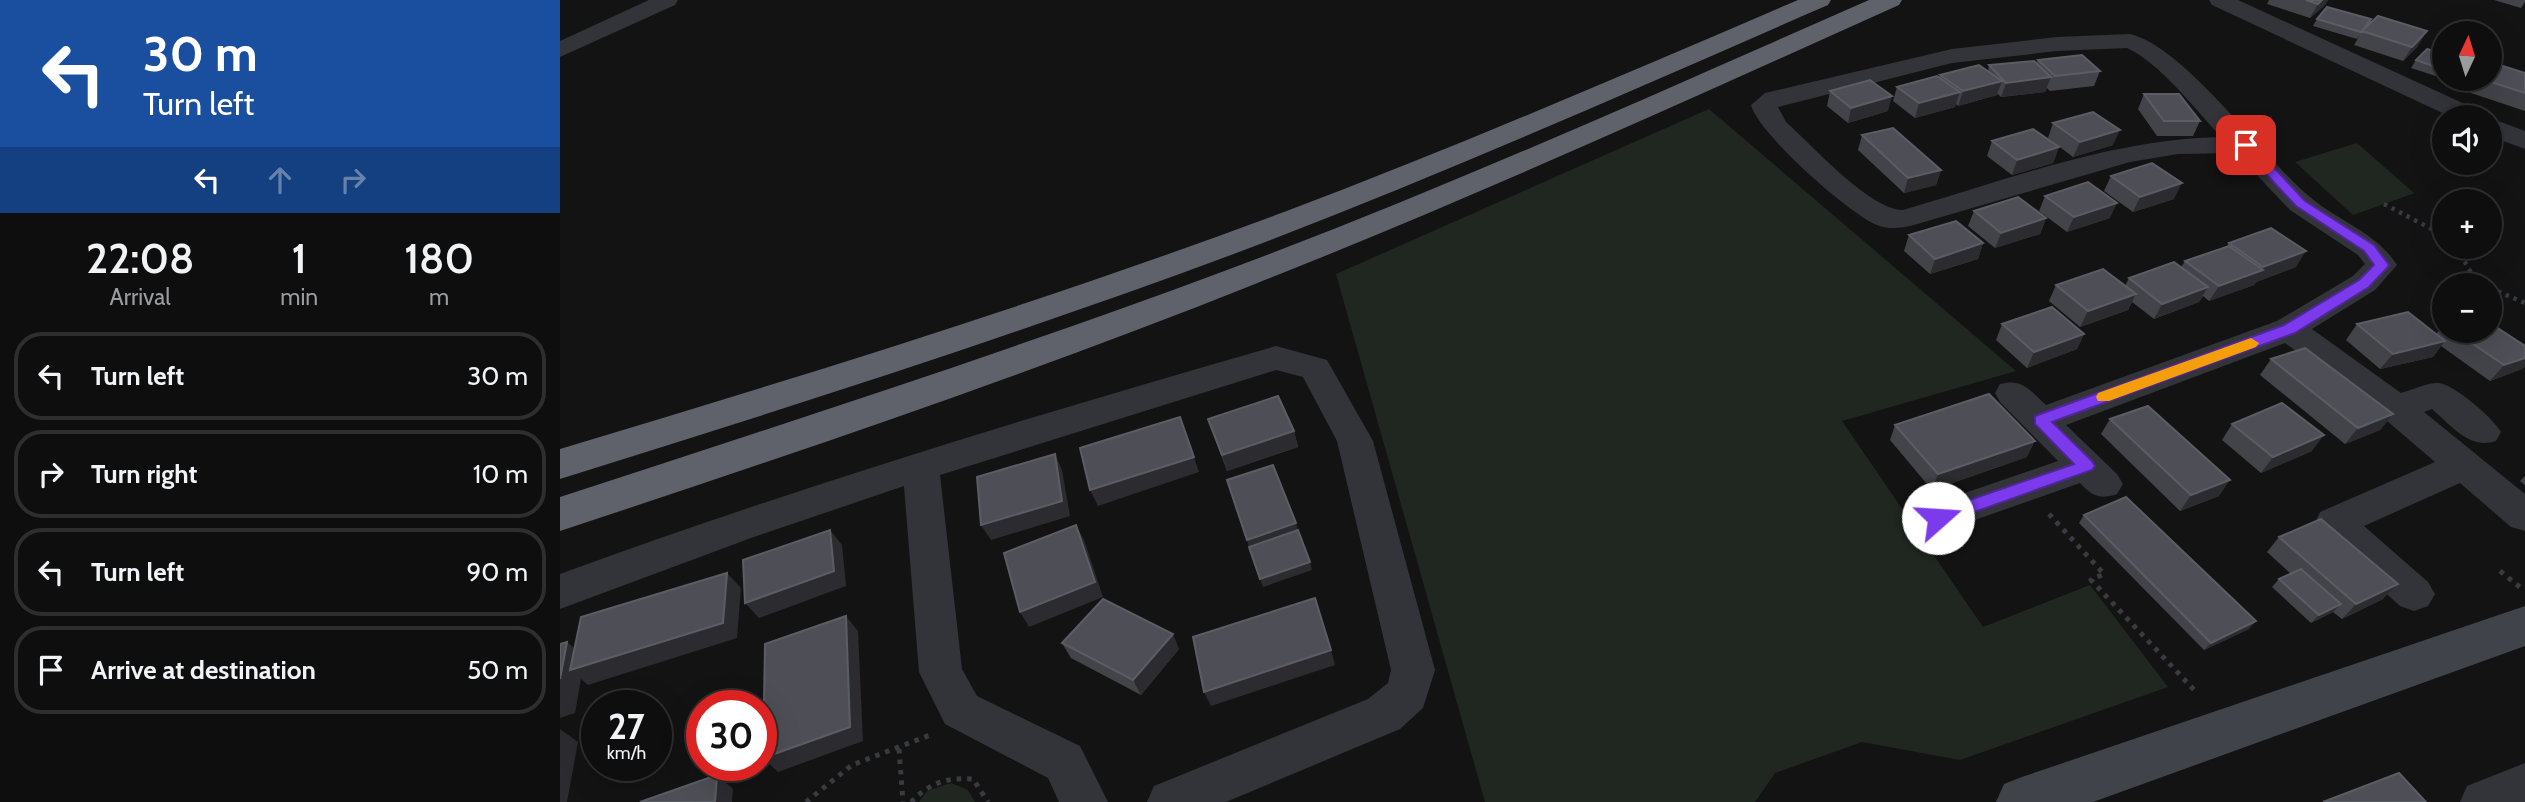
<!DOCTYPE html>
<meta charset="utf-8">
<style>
body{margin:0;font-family:Cabin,sans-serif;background:#171718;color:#f1f3f6;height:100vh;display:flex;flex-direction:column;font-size:26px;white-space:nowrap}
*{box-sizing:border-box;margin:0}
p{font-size:23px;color:#9b9c9e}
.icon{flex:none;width:38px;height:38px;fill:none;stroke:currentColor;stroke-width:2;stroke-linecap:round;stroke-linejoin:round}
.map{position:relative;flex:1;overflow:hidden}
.details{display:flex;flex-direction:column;background:#0e0e0f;width:560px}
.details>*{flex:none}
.guide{background:#1a4fa0;color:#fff;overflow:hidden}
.needle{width:46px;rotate:4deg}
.controls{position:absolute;left:1872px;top:21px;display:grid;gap:14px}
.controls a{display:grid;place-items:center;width:70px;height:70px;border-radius:50%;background:#0e0e0f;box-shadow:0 7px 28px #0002,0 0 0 2px #2e2e2f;font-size:35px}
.speed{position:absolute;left:21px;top:690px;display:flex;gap:14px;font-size:35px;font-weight:700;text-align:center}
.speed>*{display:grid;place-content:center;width:91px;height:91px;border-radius:50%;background:#0e0e0f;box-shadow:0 7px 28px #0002,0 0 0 2px #2e2e2f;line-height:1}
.speed small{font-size:18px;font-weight:400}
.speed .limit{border:10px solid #d22;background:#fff;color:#111}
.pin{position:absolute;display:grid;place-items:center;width:60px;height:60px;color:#fff;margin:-30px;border-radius:14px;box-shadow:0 4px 10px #0006}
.me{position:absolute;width:77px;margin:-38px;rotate:71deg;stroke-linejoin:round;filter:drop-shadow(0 0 5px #0008)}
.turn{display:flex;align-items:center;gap:24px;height:147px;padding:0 28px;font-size:32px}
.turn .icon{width:91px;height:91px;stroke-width:2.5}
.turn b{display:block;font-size:49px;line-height:60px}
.lanes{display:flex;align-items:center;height:66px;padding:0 28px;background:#0003;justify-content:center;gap:35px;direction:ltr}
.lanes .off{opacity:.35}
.eta{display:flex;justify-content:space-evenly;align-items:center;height:119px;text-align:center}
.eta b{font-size:42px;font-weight:600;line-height:49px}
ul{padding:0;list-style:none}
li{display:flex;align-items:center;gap:21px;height:88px;margin:0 14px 10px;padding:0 14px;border:4px solid #2e2e2f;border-radius:28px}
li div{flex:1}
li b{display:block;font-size:26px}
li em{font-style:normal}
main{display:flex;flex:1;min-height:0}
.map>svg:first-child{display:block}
.green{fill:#1f2720}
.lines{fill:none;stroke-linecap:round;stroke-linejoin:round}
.path-far1{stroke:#393b41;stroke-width:4.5;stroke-dasharray:3.5 5;stroke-linecap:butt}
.path{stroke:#393b41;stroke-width:5;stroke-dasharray:4.5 6;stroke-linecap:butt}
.street{fill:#33343a;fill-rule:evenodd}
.secondary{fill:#41434a;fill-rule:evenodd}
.highway{fill:#5f626b;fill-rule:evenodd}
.wall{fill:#43444a}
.shaded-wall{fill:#2c2c30}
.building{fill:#4e4f56;stroke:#5b5d65;stroke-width:2}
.route{fill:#7c3aed;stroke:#51269a;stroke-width:2}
.slow{fill:#f59e0b}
</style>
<main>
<section class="details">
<div class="guide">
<div class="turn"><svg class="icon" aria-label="left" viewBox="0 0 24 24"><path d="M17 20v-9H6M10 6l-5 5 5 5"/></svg><div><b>30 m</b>Turn left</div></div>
<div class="lanes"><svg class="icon" aria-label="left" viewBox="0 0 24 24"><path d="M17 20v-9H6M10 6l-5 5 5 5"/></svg><svg class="icon off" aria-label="ahead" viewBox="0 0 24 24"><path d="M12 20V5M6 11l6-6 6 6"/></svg><svg class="icon off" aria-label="right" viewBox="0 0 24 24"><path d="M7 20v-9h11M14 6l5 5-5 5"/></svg></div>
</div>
<div class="eta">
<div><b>22:08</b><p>Arrival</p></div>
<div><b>1</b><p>min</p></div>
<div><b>180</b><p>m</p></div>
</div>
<ul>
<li><svg class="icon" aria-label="left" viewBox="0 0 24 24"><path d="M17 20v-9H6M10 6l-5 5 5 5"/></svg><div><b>Turn left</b></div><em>30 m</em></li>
<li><svg class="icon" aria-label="right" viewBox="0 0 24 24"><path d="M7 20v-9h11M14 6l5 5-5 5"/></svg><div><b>Turn right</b></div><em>10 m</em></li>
<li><svg class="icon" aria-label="left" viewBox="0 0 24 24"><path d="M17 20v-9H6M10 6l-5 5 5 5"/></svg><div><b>Turn left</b></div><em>90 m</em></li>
<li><svg class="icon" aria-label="arrive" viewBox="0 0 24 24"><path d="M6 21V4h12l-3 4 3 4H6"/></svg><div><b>Arrive at destination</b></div><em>50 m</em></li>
</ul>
</section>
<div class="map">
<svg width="1965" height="802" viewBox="0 0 1965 802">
<rect width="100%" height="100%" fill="#131314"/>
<path class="green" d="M1149 109 1456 371 1282 421 1423 627 1530 585 1608 687 1400 760 1302 742 1215 773 1195 802H925L776 274Z
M1797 143 1854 193H1855L1793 215 1735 162Z
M391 783 408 790 415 802H359L367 791Z"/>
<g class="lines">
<path class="path-far1" d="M1824 204 1885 236
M1896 247 1913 276 1924 285
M1930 288 1965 303"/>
<path class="path" d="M1489 514 1544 574 1531 580 1637 693
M1940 571 1961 588
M339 749 343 802
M246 802 292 765 370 735
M351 802C369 783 387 777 413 779L428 802"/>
<path class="street" d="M89 0H118L115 5 0 57V41Z
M1649 0H1678L1920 111 1924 117H1891L1652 5Z
M1570 34C1625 47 1703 158 1750 197 1779 222 1815 231 1837 265L1815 290 1752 329 1841 393C1852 390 1868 382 1879 383 1895 385 1933 418 1941 432L1936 441C1909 450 1891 425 1872 409L1864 412 1965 494V531L1951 527 1900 483 1804 526 1868 582 1875 594 1868 606 1854 611 1840 606 1760 534 1755 523 1760 512 1875 462 1792 391 1725 343 1506 425 1557 474 1563 484 1557 494C1540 500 1532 496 1520 483L1378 533 1364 529 1359 518 1364 507 1498 461 1440 402 1435 393 1440 384C1462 378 1470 390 1486 405L1717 321 1793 276 1805 264 1798 255 1730 210 1676 153 1618 154 1570 162 1354 225C1342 228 1329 230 1317 225 1288 213 1198 133 1191 105L1205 93 1392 49 1497 37ZM1567 48C1600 63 1636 110 1661 137 1552 139 1447 180 1343 210 1310 210 1252 145 1226 122L1218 107 1392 63 1497 51Z
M1930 118 1965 131V149L1930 136Z
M716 346 767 360 813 441 875 670 863 708 840 729 666 802H587L594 786 808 699 828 683 831 670 777 441 743 377 716 370 380 475 402 669 417 696 520 746 548 802H499L488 778 385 724 359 672 344 486 191 538 0 609V574C235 488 475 415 716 346Z
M1965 763V802H1900L1907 786Z"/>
<path class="secondary" d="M1965 606V646L1533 802H1436L1444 784 1462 777Z"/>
<path class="highway" d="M1238 0H1271L1268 5C1070 91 873 179 671 255 450 337 225 409 0 479V449C243 376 486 301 724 212 897 147 1067 73 1238 0Z
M1309 0H1342L1339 5C1125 101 913 198 695 284 467 375 233 454 0 531V497C223 424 447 352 667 270 885 189 1097 93 1309 0Z"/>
</g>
<path class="wall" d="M1709 0H1768L1764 6 1750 18 1707 4Z
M1934 0H1965V2L1961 8Z
M1757 19 1805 28 1858 46 1843 61 1794 45 1800 35 1797 39 1753 26Z
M1885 54V79L1851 68 1856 60Z
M1478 60 1540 71 1534 86 1490 91 1487 88 1485 92 1441 97 1438 94 1437 95 1398 106 1396 104 1395 107 1355 118 1333 101 1337 87 1379 78 1380 75 1428 71 1429 65 1476 63Z
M1965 73V111L1899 89 1906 79H1930Z
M1885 79H1900L1897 83Z
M1270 91 1328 111 1288 123 1267 106Z
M1584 94 1640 121 1633 136H1597L1578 109Z
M1493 123 1553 145 1513 157 1488 138Z
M1302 135 1381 170 1376 185 1344 193 1298 150Z
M1432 141 1499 147 1493 163 1452 175 1427 156Z
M1551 176 1614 199 1573 212 1544 191Z
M1485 196 1550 218 1507 232 1479 211Z
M1414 211 1486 218 1480 234 1435 248 1408 226Z
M1349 235 1423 243 1418 259 1370 274 1344 251Z
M1669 243 1736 267 1696 282 1694 285 1649 301 1643 296 1639 302 1594 319 1572 302 1568 310 1520 327 1489 301 1496 285 1565 286 1569 278 1621 267 1625 261 1667 246Z
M1442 324 1524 334 1517 349 1467 368 1436 340Z
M1797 324 1876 334 1885 324V331H1930L1965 346V366L1962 369 1930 381 1881 346 1873 357 1820 369 1786 340Z
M1711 359 1833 414 1820 430 1785 444 1700 375Z
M648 419 734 431 738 447 667 471Z
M1550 419 1659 496 1620 511 1541 434Z
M1672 424 1752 451 1701 473 1662 440Z
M1335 425 1467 457 1372 490 1330 440Z
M1965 476V485L1960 481Z
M1524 515 1689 629 1644 650 1519 523Z
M1719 537 1823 599 1782 619 1773 612 1751 623 1712 587 1719 579 1731 574 1707 552Z
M502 643 619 649 581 695 511 658Z"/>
<path class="shaded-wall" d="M1762 0H1768L1764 6 1750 18 1758 4Z
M1867 31 1858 46 1843 61 1852 47Z
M1491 77 1485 92 1441 97 1446 83Z
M1442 81 1437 95 1398 106 1403 91Z
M1400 92 1395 107 1355 118 1359 103Z
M1332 96 1328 111 1288 123 1291 108Z
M1560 130 1553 145 1513 157 1520 142Z
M1499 147 1493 163 1452 175 1457 160Z
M1381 170 1376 185 1344 193 1348 178Z
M1622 183 1614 199 1573 212 1580 197Z
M1557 203 1550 218 1507 232 1514 217Z
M1486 218 1480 234 1435 248 1441 233Z
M1423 243 1418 259 1370 274 1375 259Z
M1746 251 1736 267 1696 282 1694 285 1649 301 1659 286 1701 271 1703 267Z
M1648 287 1639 302 1594 319 1602 304Z
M1576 294 1568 310 1520 327 1528 311Z
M1524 334 1517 349 1467 368 1474 352Z
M1885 341 1873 357 1820 369 1833 354Z
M1965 358V366L1962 369 1930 381 1944 365Z
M1833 414 1820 430 1785 444 1798 428Z
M620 417 639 472 538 506 530 490Z
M734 431 738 447 667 471 662 455Z
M1764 435 1752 451 1701 473 1713 457Z
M1475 441 1467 457 1372 490 1378 474Z
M495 454 502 470 510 516 431 540 421 525Z
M1670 480 1659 496 1620 511 1631 495Z
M736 523 740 538 691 555 687 540Z
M516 525 524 540 543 597 469 627 460 612Z
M270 530 282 545 286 586 199 618 185 603Z
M750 562 752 570 703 587 700 579Z
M167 573 181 588 177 638 28 685 21 679 15 713 0 718V679L7 642 25 657Z
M1838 584 1823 599 1782 619 1796 604Z
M1781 604 1773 612 1751 623 1759 615Z
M286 616 298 631 303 741 218 772 203 758Z
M1696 621 1689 629 1644 650 1651 643Z
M613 634 619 649 581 695 573 680Z
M771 650 775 665 651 706 644 692Z
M0 729 18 742 7 802H0Z
M157 775 173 789 172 802H155Z"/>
<path class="building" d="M1746 0H1762L1758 4Z
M1767 7 1811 19 1801 32 1757 19Z
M1818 16 1867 31 1852 47 1802 31Z
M1867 49 1885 54V70L1856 60Z
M1522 55 1540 71 1495 76 1478 60Z
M1474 61 1491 77 1446 83 1429 65Z
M1930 62 1965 73V93L1922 79H1930Z
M1419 65 1442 81 1403 91 1380 75Z
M1377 76 1400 92 1359 103 1337 87Z
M1310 80 1332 96 1291 108 1270 91Z
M1584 94H1619L1640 121H1604Z
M1533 112 1560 130 1520 142 1493 123Z
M1333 128 1381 170 1348 178 1302 135Z
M1473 129 1499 147 1457 160 1432 141Z
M1592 163 1622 183 1580 197 1551 176Z
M1528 182 1557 203 1514 217 1485 196Z
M1458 197 1486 218 1441 233 1414 211Z
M1396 221 1423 243 1375 259 1349 235Z
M1711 228 1746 251 1703 267 1669 243Z
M1669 246 1703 270 1659 286 1625 261Z
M1614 262 1648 287 1602 304 1569 278Z
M1543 269 1576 294 1528 311 1496 285Z
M1492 307 1524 334 1474 352 1442 324Z
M1848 312 1885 341 1833 354 1797 324Z
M1930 323 1965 346V358L1944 365 1894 331H1930Z
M1745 348 1833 414 1798 428 1711 359Z
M1429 394 1475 441 1378 474 1335 425Z
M718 396 734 431 662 455 648 419Z
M1722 403 1764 435 1713 457 1672 424Z
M1588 406 1670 480 1631 495 1550 419Z
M620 417 634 457 530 490 520 448Z
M495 454 502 501 421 525 417 477Z
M713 465 736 523 687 540 667 480Z
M1566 497 1696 621 1651 643 1524 515Z
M1761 519 1838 584 1796 604 1719 537Z
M516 525 535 582 460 612 444 553Z
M270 530 274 571 185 603 183 560Z
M738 530 750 562 700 579 689 547Z
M1741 569 1781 604 1759 615 1719 579Z
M167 573 163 623 10 670 21 617Z
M755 598 771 650 644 692 633 637Z
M543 599 613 634 573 680 502 643Z
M286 616 290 727 203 758 205 644Z
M7 642 0 679V644Z
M1839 773 1866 802H1763Z
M157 775 155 802H80Z"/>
<path class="route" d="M1681 142H1690L1745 201 1814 245 1829 265 1827 268 1809 287 1735 333 1492 422 1532 461 1535 466 1532 470 1378 525 1372 523 1370 518 1372 513 1514 464 1475 424V416L1724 325 1799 280 1814 265 1804 251 1736 206 1681 147Z"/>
<path class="slow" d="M1691 338 1699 343 1696 347 1549 401H1538L1536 397 1538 393Z"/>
</svg>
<div class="controls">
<a><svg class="needle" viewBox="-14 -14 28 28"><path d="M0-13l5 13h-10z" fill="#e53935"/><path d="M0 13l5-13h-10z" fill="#9b9c9e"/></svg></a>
<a><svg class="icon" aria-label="sound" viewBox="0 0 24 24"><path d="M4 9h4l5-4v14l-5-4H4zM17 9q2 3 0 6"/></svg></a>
<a>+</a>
<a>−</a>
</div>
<div class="speed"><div>27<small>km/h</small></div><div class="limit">30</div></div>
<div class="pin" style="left:1686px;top:145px;background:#d93025"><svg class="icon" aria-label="arrive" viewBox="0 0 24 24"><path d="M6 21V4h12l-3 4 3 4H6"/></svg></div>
<svg class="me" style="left:1378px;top:518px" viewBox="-20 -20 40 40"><circle r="19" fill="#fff"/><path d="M0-13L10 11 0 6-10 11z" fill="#7c3aed"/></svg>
</div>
</main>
